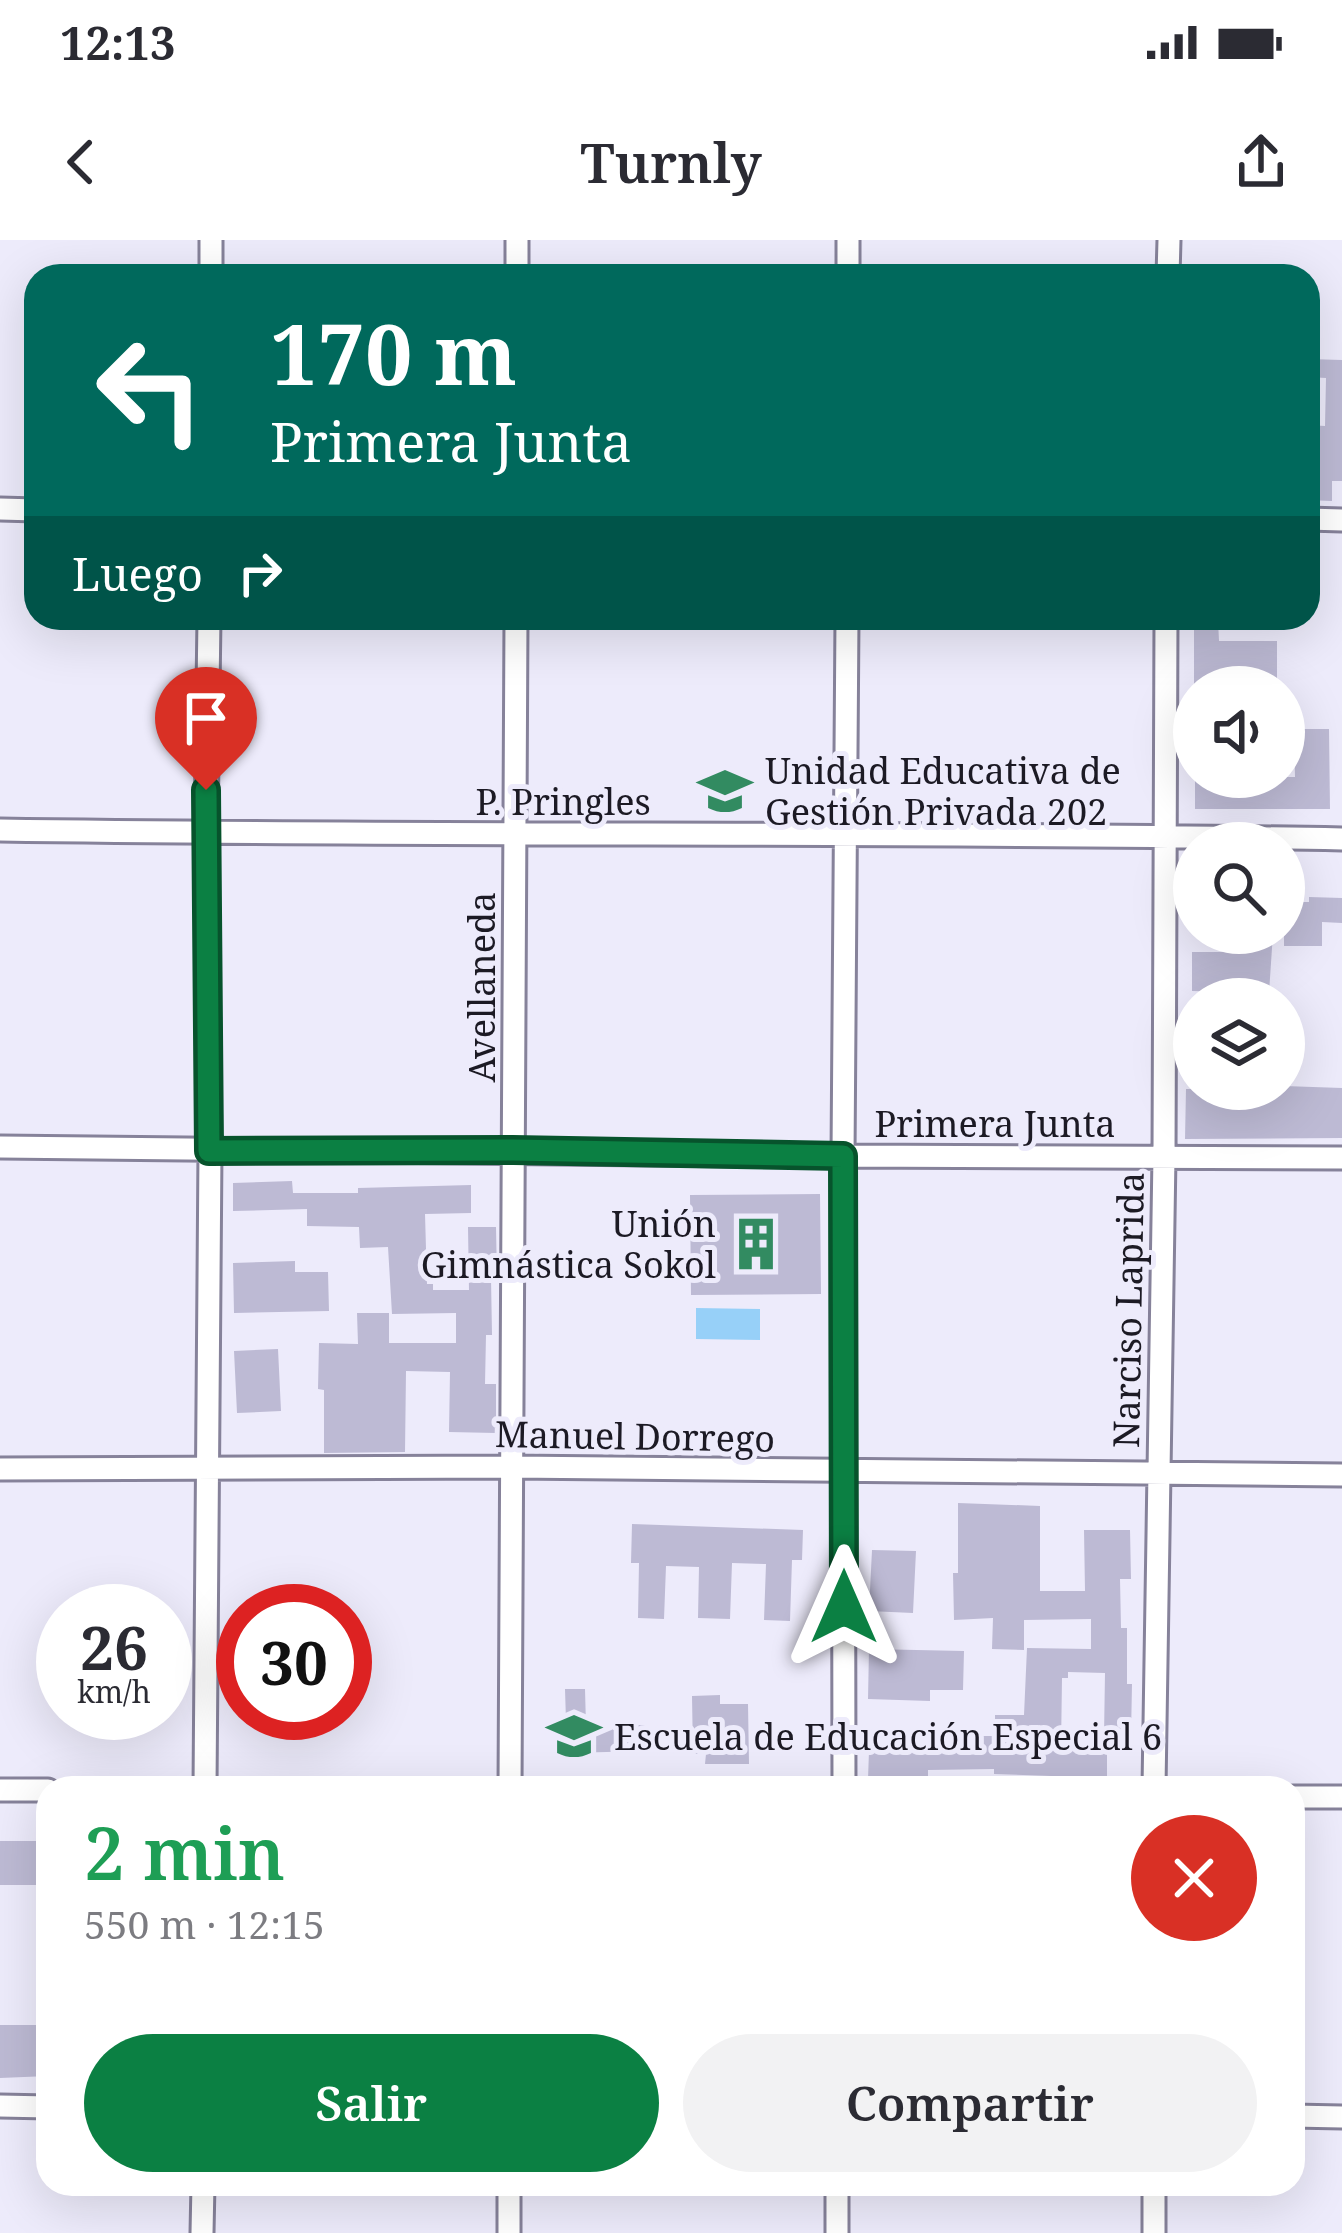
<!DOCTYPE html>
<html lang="es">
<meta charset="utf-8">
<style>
body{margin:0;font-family:"Noto Serif",serif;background:#f2f2f3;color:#2b2b33;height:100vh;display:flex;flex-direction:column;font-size:45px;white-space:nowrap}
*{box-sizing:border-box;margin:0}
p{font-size:39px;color:#7c7c81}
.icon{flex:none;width:66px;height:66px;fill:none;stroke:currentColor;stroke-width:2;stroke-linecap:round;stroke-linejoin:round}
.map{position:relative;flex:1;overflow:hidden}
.sheet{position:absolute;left:36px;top:1536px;width:1269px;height:420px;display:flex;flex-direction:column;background:#fff;border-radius:36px;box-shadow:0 12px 48px #0002}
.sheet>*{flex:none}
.banner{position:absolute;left:24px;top:24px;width:1296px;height:366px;border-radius:36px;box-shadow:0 12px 48px #0002;background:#00695c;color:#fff;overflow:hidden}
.controls{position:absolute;left:1173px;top:426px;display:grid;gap:24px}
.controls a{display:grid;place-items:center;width:132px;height:132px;border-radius:50%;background:#fff;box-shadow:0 12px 48px #0002;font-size:60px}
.speed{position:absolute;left:36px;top:1344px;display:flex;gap:24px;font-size:60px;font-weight:700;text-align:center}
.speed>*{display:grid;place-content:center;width:156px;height:156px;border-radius:50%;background:#fff;box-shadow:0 12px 48px #0002;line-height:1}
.speed small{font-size:30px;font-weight:400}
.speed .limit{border:18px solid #d22;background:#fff;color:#111}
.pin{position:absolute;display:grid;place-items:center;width:102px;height:102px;color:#fff;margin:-123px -51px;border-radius:50% 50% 50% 0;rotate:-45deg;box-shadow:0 0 12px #0007}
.pin .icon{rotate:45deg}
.me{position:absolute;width:132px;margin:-66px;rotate:0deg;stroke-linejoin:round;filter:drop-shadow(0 0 9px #0008)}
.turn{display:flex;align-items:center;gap:42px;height:252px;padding:0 48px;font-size:54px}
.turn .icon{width:156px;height:156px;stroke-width:2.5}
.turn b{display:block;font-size:84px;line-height:102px}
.then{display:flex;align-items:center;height:114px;padding:0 48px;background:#0003;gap:24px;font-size:45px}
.round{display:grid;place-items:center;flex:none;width:126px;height:126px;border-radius:63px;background:#f2f2f3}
.summary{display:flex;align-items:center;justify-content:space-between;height:204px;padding:0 48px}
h1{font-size:72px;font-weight:600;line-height:90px;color:#1e9e55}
.cta{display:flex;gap:24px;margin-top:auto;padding:24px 48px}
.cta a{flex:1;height:138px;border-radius:72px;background:#0b8043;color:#fff;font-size:48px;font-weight:600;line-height:138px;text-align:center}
.cta a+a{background:#f2f2f3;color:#2b2b33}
.status{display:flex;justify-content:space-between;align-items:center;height:84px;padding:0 60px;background:#fff;direction:ltr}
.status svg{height:33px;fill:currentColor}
header{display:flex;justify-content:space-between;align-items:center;height:156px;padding:0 48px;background:#fff;font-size:54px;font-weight:600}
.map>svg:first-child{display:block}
.water{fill:#97d0f8}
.building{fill:#bdbad4}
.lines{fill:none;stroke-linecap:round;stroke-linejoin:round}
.minor-casing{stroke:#86829a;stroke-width:27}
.minor{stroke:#fff;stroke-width:21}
.route-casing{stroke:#07532c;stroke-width:30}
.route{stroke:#0b8043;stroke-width:21}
.labels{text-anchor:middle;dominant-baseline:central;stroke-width:10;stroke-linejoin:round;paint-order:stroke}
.poi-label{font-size:36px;fill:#1c1a24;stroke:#edebfb;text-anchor:start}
.street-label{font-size:36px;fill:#1c1a24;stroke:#edebfb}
</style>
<div class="status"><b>12:13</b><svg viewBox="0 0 49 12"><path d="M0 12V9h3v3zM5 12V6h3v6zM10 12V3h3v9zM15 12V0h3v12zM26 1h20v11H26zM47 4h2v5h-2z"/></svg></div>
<header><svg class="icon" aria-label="back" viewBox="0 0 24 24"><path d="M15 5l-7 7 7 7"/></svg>Turnly<svg class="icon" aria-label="share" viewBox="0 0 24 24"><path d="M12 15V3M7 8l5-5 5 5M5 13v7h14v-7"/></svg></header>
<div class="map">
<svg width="1342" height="1993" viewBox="0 0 1342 1993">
<rect width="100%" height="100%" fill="#edebfb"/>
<path class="water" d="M696 1068 760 1069V1100L696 1099Z"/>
<path class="building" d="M1308 119 1342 120V241H1332V261L1308 260V185L1325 186 1326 138 1308 137Z
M1194 380H1218L1219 401H1277V447H1194Z
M1294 489H1329L1330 569H1195V537H1295Z
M1309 657 1342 658V683L1322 682V706H1284V662H1309Z
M1232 693H1273L1269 753 1192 751V712H1232Z
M1284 846 1342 848V898L1185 899 1186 849H1284Z
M292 941 293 953H358V948L471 945V973L425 974 427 1044H433V1050H469L468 987H496L497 1038H491L492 1095H486L485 1144H496V1193L449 1192 450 1132 406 1131 405 1212 324 1213V1150L318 1149 319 1103 358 1104 357 1073H389V1103H456V1073L392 1074 388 1007 360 1008 359 987 307 986V969L233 971V943Z
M820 954 821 1054 691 1055 690 955Z
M295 1021V1032H328L329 1071 234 1073 233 1023Z
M278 1109 281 1171 237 1173 234 1111Z
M958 1263 1040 1266V1351H1085L1084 1290H1130L1131 1339H1120L1121 1388H1127V1444H1132L1131 1496H1104L1105 1433 1068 1432V1438H1062L1061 1508 1107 1509V1538L994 1534V1529L928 1530V1541L868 1539 869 1511 943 1513V1496H995V1475H1024L1027 1408 1091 1409V1379L1024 1380V1410L992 1409 993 1378 954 1380 953 1333H958Z
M632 1284 803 1290 802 1320H792L790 1381 764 1380 766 1324 732 1323 730 1379 698 1378 699 1327 666 1326 664 1379 638 1378 639 1323H631Z
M872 1310 916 1311 913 1373 869 1371Z
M869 1409 964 1411 963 1450H930V1461L868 1459Z
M565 1449H585L586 1486 645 1485 646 1511 567 1513Z
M720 1455V1464H748L749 1524H705L706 1514H693L692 1456Z
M0 1601H48V1645H0Z
M0 1785H48V1836L0 1838Z"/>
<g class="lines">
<defs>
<path id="minor" d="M848 0V36
M211 36V0
M517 36V0
M1168 36 1169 0
M0 269 36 270
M1308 279 1342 280
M0 590C447 597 895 591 1342 599
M0 907 843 916 1342 918
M0 1229 512 1227 1342 1235
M205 1548 210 911 206 594 209 378
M510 1548 516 378
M844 1548 843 916 847 378
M1154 1548 1164 916 1166 378
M0 1550H48
M1293 1557H1342
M0 1866 48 1867
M1293 1876 1342 1877
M837 1944V1993
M202 1993 203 1944
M509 1993V1944
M1154 1993V1944"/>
</defs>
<use href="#minor" class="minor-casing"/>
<use href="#minor" class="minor"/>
</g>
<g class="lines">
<defs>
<path id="route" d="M206 550 209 911 513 910 843 916 844 1367"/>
</defs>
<use href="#route" class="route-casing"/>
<use href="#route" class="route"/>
</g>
<defs>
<symbol id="university-bare" viewBox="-9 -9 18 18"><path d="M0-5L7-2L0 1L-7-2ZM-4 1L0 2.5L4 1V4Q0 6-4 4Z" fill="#328b61" stroke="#edebfb" stroke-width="2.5" paint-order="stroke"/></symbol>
<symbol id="building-bare" viewBox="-9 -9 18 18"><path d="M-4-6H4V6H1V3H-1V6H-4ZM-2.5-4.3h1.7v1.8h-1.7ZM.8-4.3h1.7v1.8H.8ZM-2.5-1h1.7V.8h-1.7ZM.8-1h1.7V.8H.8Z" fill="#328b61" stroke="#edebfb" stroke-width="2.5" paint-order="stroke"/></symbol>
<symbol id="school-bare" viewBox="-9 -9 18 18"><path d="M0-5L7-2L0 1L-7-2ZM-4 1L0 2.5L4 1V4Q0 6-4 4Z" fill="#328b61" stroke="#edebfb" stroke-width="2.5" paint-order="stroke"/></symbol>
</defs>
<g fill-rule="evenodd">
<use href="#university-bare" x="687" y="513" width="76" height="76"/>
<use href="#building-bare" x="718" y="966" width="76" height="76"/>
<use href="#school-bare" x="536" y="1458" width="76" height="76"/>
</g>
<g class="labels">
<g class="poi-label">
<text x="765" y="530">Unidad Educativa de<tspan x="765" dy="41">Gestión Privada 202</tspan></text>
<text x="716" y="983" text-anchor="end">Unión<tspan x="716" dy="41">Gimnástica Sokol</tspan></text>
<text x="614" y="1496">Escuela de Educación Especial 6</text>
</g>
<g class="street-label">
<text x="563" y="561">P. Pringles</text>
<text transform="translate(481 747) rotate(-90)">Avellaneda</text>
<text x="995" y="883">Primera Junta</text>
<text transform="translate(1128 1070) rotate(-89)">Narciso Laprida</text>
<text transform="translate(635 1196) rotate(1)">Manuel Dorrego</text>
</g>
</g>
</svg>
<div class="controls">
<a><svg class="icon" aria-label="sound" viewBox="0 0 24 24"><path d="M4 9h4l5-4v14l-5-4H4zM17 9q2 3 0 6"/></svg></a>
<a><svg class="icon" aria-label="search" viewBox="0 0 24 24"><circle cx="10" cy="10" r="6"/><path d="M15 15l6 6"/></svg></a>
<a><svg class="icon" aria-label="layers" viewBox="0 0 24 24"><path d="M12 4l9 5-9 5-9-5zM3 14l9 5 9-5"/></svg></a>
</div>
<div class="speed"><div>26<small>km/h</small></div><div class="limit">30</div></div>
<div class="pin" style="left:206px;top:550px;background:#d93025"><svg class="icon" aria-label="arrive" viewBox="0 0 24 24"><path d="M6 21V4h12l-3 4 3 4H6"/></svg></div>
<svg class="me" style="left:844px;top:1367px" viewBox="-20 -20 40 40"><path d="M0-17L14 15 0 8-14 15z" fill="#0b8043" stroke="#fff" stroke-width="4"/></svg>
<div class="banner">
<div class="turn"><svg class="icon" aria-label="left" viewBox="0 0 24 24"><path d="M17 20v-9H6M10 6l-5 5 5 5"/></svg><div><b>170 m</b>Primera Junta</div></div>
<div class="then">Luego<svg class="icon" aria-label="right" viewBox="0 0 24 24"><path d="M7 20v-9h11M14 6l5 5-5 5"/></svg></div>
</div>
<section class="sheet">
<div class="summary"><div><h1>2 min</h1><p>550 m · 12:15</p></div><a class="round" style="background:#d93025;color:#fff"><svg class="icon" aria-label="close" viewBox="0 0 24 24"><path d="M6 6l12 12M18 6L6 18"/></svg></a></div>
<div class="cta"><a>Salir</a><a>Compartir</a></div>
</section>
</div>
